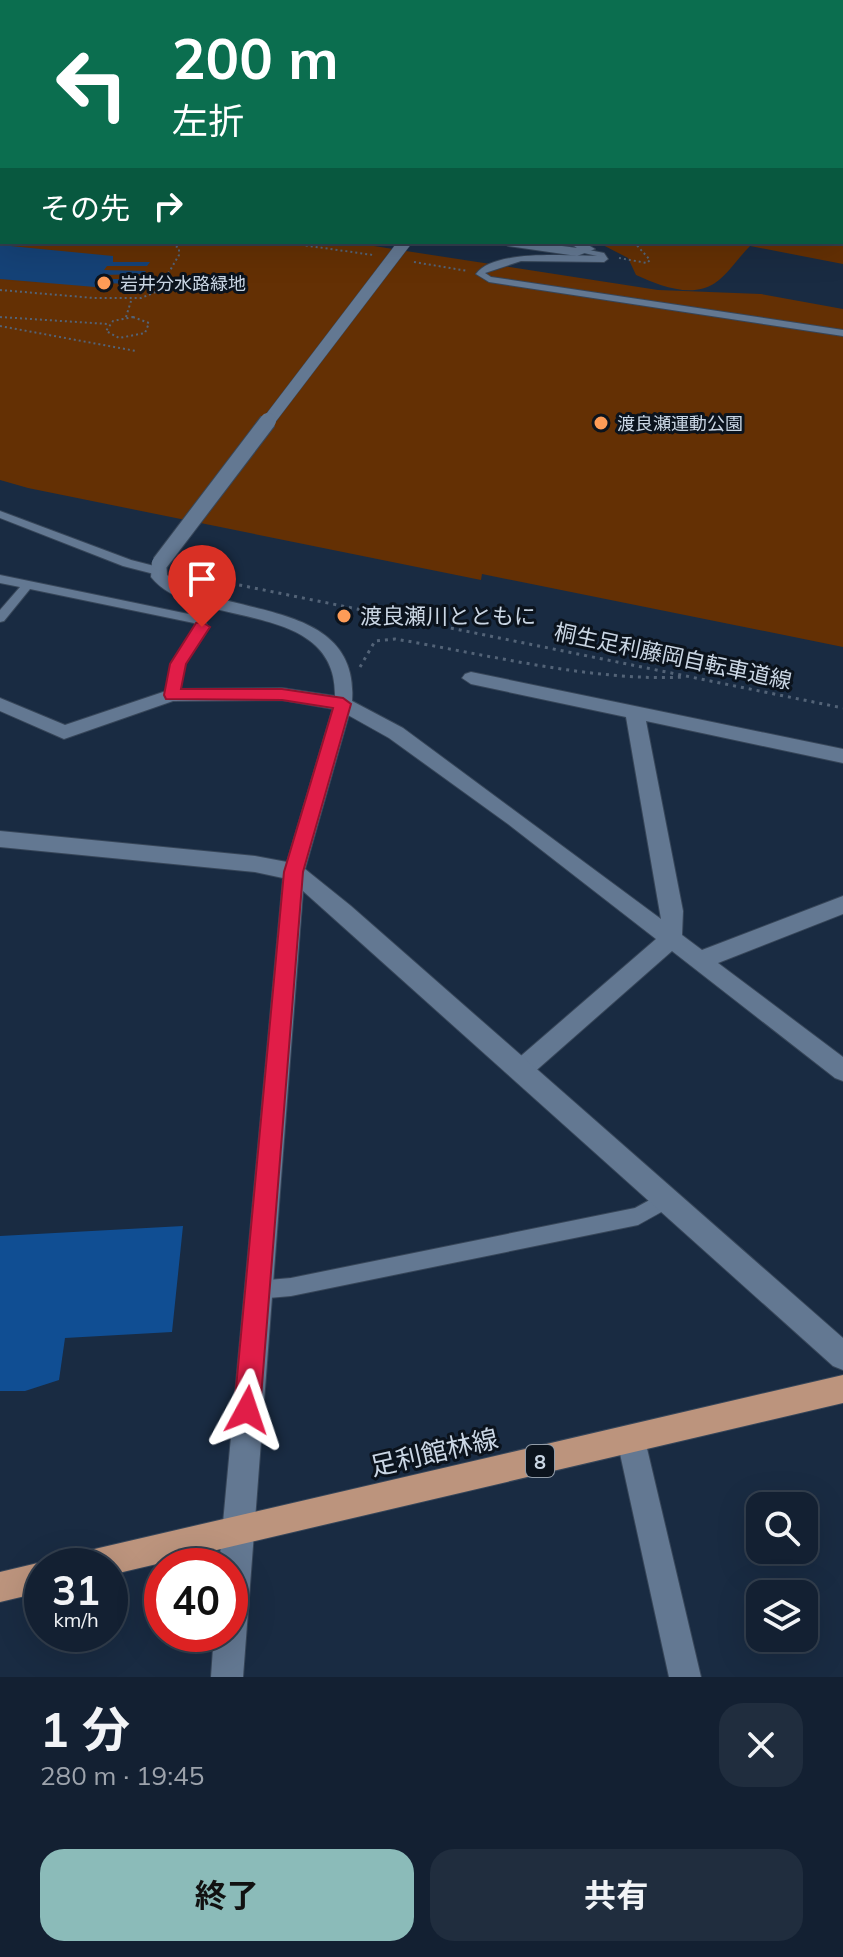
<!DOCTYPE html>
<html lang="ja">
<meta charset="utf-8">
<style>
body{margin:0;font-family:Mulish,"Noto Sans JP",sans-serif;background:#202d3e;color:#f1f3f6;height:100vh;display:flex;flex-direction:column;font-size:30px;white-space:nowrap}
*{box-sizing:border-box;margin:0}
p{font-size:26px;color:#9da3ac}
.icon{flex:none;width:44px;height:44px;fill:none;stroke:currentColor;stroke-width:2;stroke-linecap:round;stroke-linejoin:round}
.map{position:relative;height:1677px;overflow:hidden}
.details{display:flex;flex-direction:column;background:#132032;flex:1}
.details>*{flex:none}
.guide{position:absolute;left:0px;top:0px;width:844px;height:244px;box-shadow:0 8px 32px #0002,0 0 0 2px #323e4d;background:#0b6e4f;color:#fff;overflow:hidden}
.tools{position:absolute;left:746px;top:1492px;display:grid;gap:16px}
.tools a{display:grid;place-items:center;width:72px;height:72px;border-radius:16px;background:#132032;box-shadow:0 8px 32px #0002,0 0 0 2px #323e4d;font-size:40px}
.speed{position:absolute;left:24px;top:1548px;display:flex;gap:16px;font-size:40px;font-weight:700;text-align:center}
.speed>*{display:grid;place-content:center;width:104px;height:104px;border-radius:50%;background:#132032;box-shadow:0 8px 32px #0002,0 0 0 2px #323e4d;line-height:1}
.speed small{font-size:20px;font-weight:400}
.speed .limit{border:12px solid #d22;background:#fff;color:#111}
.pin{position:absolute;display:grid;place-items:center;width:68px;height:68px;color:#fff;margin:-82px -34px;border-radius:50% 50% 50% 0;rotate:-45deg;box-shadow:0 0 8px #0007}
.pin .icon{rotate:45deg}
.me{position:absolute;width:88px;margin:-44px;rotate:5deg;stroke-linejoin:round;filter:drop-shadow(0 0 6px #0008)}
.turn{display:flex;align-items:center;gap:28px;height:168px;padding:0 40px;font-size:36px}
.turn .icon{width:104px;height:104px;stroke-width:2.5}
.turn b{display:block;font-size:56px;line-height:68px}
.then{display:flex;align-items:center;height:76px;padding:0 40px;background:#0003;gap:16px;font-size:30px}
.round{display:grid;place-items:center;flex:none;width:84px;height:84px;border-radius:24px;background:#202d3e}
.overview{display:flex;align-items:center;justify-content:space-between;height:136px;padding:0 40px}
h1{font-size:48px;font-weight:700;line-height:60px}
.button{display:flex;gap:16px;margin-top:auto;padding:16px 40px}
.button a{flex:1;height:92px;border-radius:24px;background:#8bbbb9;color:#111;font-size:32px;font-weight:700;line-height:92px;text-align:center}
.button a+a{background:#202d3e;color:#f1f3f6}
.map>svg:first-child{display:block}
.green{fill:#643004}
.water{fill:#154277}
.building{fill:#104e93}
.lines{fill:none;stroke-linecap:round;stroke-linejoin:round}
.lane-casing{stroke:#374659;stroke-width:2}
.street-casing{stroke:#374659;stroke-width:2}
.secondary-casing{stroke:#374659;stroke-width:2}
.primary-casing{stroke:#374659;stroke-width:2}
.path-far1{stroke:#536377;stroke-width:2;stroke-dasharray:2 3;stroke-linecap:butt}
.path{stroke:#536377;stroke-width:3;stroke-dasharray:3 5;stroke-linecap:butt}
.lane{fill:#637892;fill-rule:evenodd}
.street{fill:#637892;fill-rule:evenodd}
.secondary{fill:#637892;fill-rule:evenodd}
.primary{fill:#bc947d;fill-rule:evenodd}
.street-bridge-far1-casing{stroke:#374659;stroke-width:13;stroke-linecap:butt}
.street-bridge-casing{stroke:#374659;stroke-width:18;stroke-linecap:butt}
.street-bridge-far1{stroke:#637892;stroke-width:12}
.street-bridge{stroke:#637892;stroke-width:16}
.route{fill:#e11d48;stroke:#92132f;stroke-width:2}
.poi-dot{fill:#fe9c57;stroke:#0b131d;stroke-width:3}
.labels{text-anchor:middle;dominant-baseline:central;stroke-width:6;stroke-linejoin:round;paint-order:stroke}
.far-poi-label{font-size:18px;fill:#cad6e4;stroke:#0b131d;text-anchor:start}
.shield{fill:#0b131d;stroke:#919ca8;stroke-width:2}
.shield-label{font-size:20px;font-weight:bold;fill:#cad6e4}
.poi-label{font-size:22px;fill:#cad6e4;stroke:#0b131d;text-anchor:start}
.street-label{font-size:22px;fill:#cad6e4;stroke:#0b131d}
.near-street-label{font-size:26px;fill:#cad6e4;stroke:#0b131d}
</style>
<div class="map">
<svg width="843" height="1677" viewBox="0 0 843 1677">
<rect width="100%" height="100%" fill="#192b42"/>
<path class="green" d="M0 200 2 242H348L658 290 761 294 843 309V647L482 574 481 580 28 488 0 480Z
M843 210V264L750 246C739 257 728 274 715 283 692 299 658 285 636 275L628 258 597 242H842Z"/>
<path class="water" d="M0 245 113 256V262H150L147 266H107L104 270 146 271 143 274 103 275 99 279H140L137 284 99 283 95 287 0 279Z"/>
<path class="building" d="M183 1226 172 1332 65 1338 59 1380 25 1391H0V1236Z"/>
<g class="lines">
<defs>
<path id="lane" d="M0 15H2V19H0Z
M0 166H2V170H0Z
M584 249 604 253 608 259 604 262 521 261 485 273 491 277 843 330V336L489 282 476 274C494 249 568 256 597 256L584 253Z
M0 511 131 560 162 568 164 571 158 575 123 566 0 518Z
M0 575 203 617 208 627 184 664 176 698 172 699 166 695 172 664 196 627 194 623 30 589 4 621 0 622V610L20 587 0 583Z
M668 1190 674 1193 677 1199 674 1205 638 1225 291 1296 257 1299 250 1297 248 1290 250 1283 257 1281 291 1278 635 1208Z"/>
<path id="street" d="M502 242H532L577 248 568 242H583L595 249 577 256 508 246Z
M160 558 166 559 167 575C218 619 360 595 352 701L403 728 661 919 626 717 471 684 462 678 465 674 471 672 843 749V763L646 721 683 911 682 935 702 950 843 896V914L718 963 843 1057V1081L835 1078 672 951 531 1075 523 1078 515 1075 511 1068 515 1061 656 939 508 824 389 738 339 710 282 700 173 701 64 739 0 711V698L65 725 172 689 282 688 335 696C337 597 192 630 151 577L152 563Z
M631 1426 641 1430 645 1440 701 1677H669L617 1440 621 1430Z"/>
<path id="secondary" d="M343 698 352 704 305 869 351 906 843 1338V1370L833 1366 303 891 243 1677H211L214 1634H230V1566H219L283 878 255 872 0 847V831L255 856 287 862 334 704Z"/>
<path id="primary" d="M843 1375V1403L110 1575V1566H71L75 1555 86 1551Z
M42 1562 52 1566H42V1592L0 1602V1572Z"/>
</defs>
<use href="#lane" class="lane-casing"/>
<use href="#street" class="street-casing"/>
<use href="#secondary" class="secondary-casing"/>
<use href="#primary" class="primary-casing"/>
<path class="path-far1" d="M540 0 547 2
M265 2 270 0
M281 242 373 255
M619 258 647 263 650 260 634 242
M414 262 468 271
M0 290 94 298H141L158 291 179 255V248L168 242
M0 317 108 324
M126 317 131 301
M133 317 149 323 145 333 119 338 106 331 113 321Z
M0 326 136 351"/>
<path class="path" d="M200 577 843 708
M360 667 375 641 395 639C485 654 594 682 684 677"/>
<use href="#lane" class="lane"/>
<use href="#street" class="street"/>
<use href="#secondary" class="secondary"/>
<use href="#primary" class="primary"/>
<defs>
<path id="street-bridge-far1" d="M267 423 405 242"/>
<path id="street-bridge" d="M160 563 268 421"/>
</defs>
<use href="#street-bridge-far1" class="street-bridge-far1-casing"/>
<use href="#street-bridge" class="street-bridge-casing"/>
<use href="#street-bridge-far1" class="street-bridge-far1"/>
<use href="#street-bridge" class="street-bridge"/>
</g>
<path class="route" d="M202 622 210 627 186 664 181 689H282L343 698 351 704 303 872 260 1410 256 1419 247 1423 238 1419 234 1410 284 872 333 708 282 700 166 699 164 695 170 664 196 623Z"/>
<g class="poi-dot">
<circle cx="104" cy="283" r="8"/>
<circle cx="601" cy="423" r="8"/>
<circle cx="344" cy="616" r="8"/>
</g>
<g class="labels">
<g class="far-poi-label">
<text x="120" y="283">岩井分水路緑地</text>
<text x="617" y="423">渡良瀬運動公園</text>
</g>
<rect class="shield" x="526" y="1445" width="28" height="32" rx="6"/>
<g class="shield-label">
<text x="540" y="1461">8</text>
</g>
<g class="poi-label">
<text x="360" y="616">渡良瀬川とともに</text>
</g>
<g class="street-label">
<text transform="translate(673 656) rotate(12)">桐生足利藤岡自転車道線</text>
</g>
<g class="near-street-label">
<text transform="translate(434 1452) rotate(-13)">足利館林線</text>
</g>
</g>
</svg>
<div class="tools">
<a><svg class="icon" aria-label="search" viewBox="0 0 24 24"><circle cx="10" cy="10" r="6"/><path d="M15 15l6 6"/></svg></a>
<a><svg class="icon" aria-label="layers" viewBox="0 0 24 24"><path d="M12 4l9 5-9 5-9-5zM3 14l9 5 9-5"/></svg></a>
</div>
<div class="speed"><div>31<small>km/h</small></div><div class="limit">40</div></div>
<div class="pin" style="left:202px;top:627px;background:#d93025"><svg class="icon" aria-label="arrive" viewBox="0 0 24 24"><path d="M6 21V4h12l-3 4 3 4H6"/></svg></div>
<svg class="me" style="left:247px;top:1410px" viewBox="-20 -20 40 40"><path d="M0-17L14 15 0 8-14 15z" fill="#e11d48" stroke="#fff" stroke-width="4"/></svg>
<div class="guide">
<div class="turn"><svg class="icon" aria-label="left" viewBox="0 0 24 24"><path d="M17 20v-9H6M10 6l-5 5 5 5"/></svg><div><b>200 m</b>左折</div></div>
<div class="then">その先<svg class="icon" aria-label="right" viewBox="0 0 24 24"><path d="M7 20v-9h11M14 6l5 5-5 5"/></svg></div>
</div>
</div>
<section class="details">
<div class="overview"><div><h1>1 分</h1><p>280 m · 19:45</p></div><a class="round"><svg class="icon" aria-label="close" viewBox="0 0 24 24"><path d="M6 6l12 12M18 6L6 18"/></svg></a></div>
<div class="button"><a>終了</a><a>共有</a></div>
</section>
